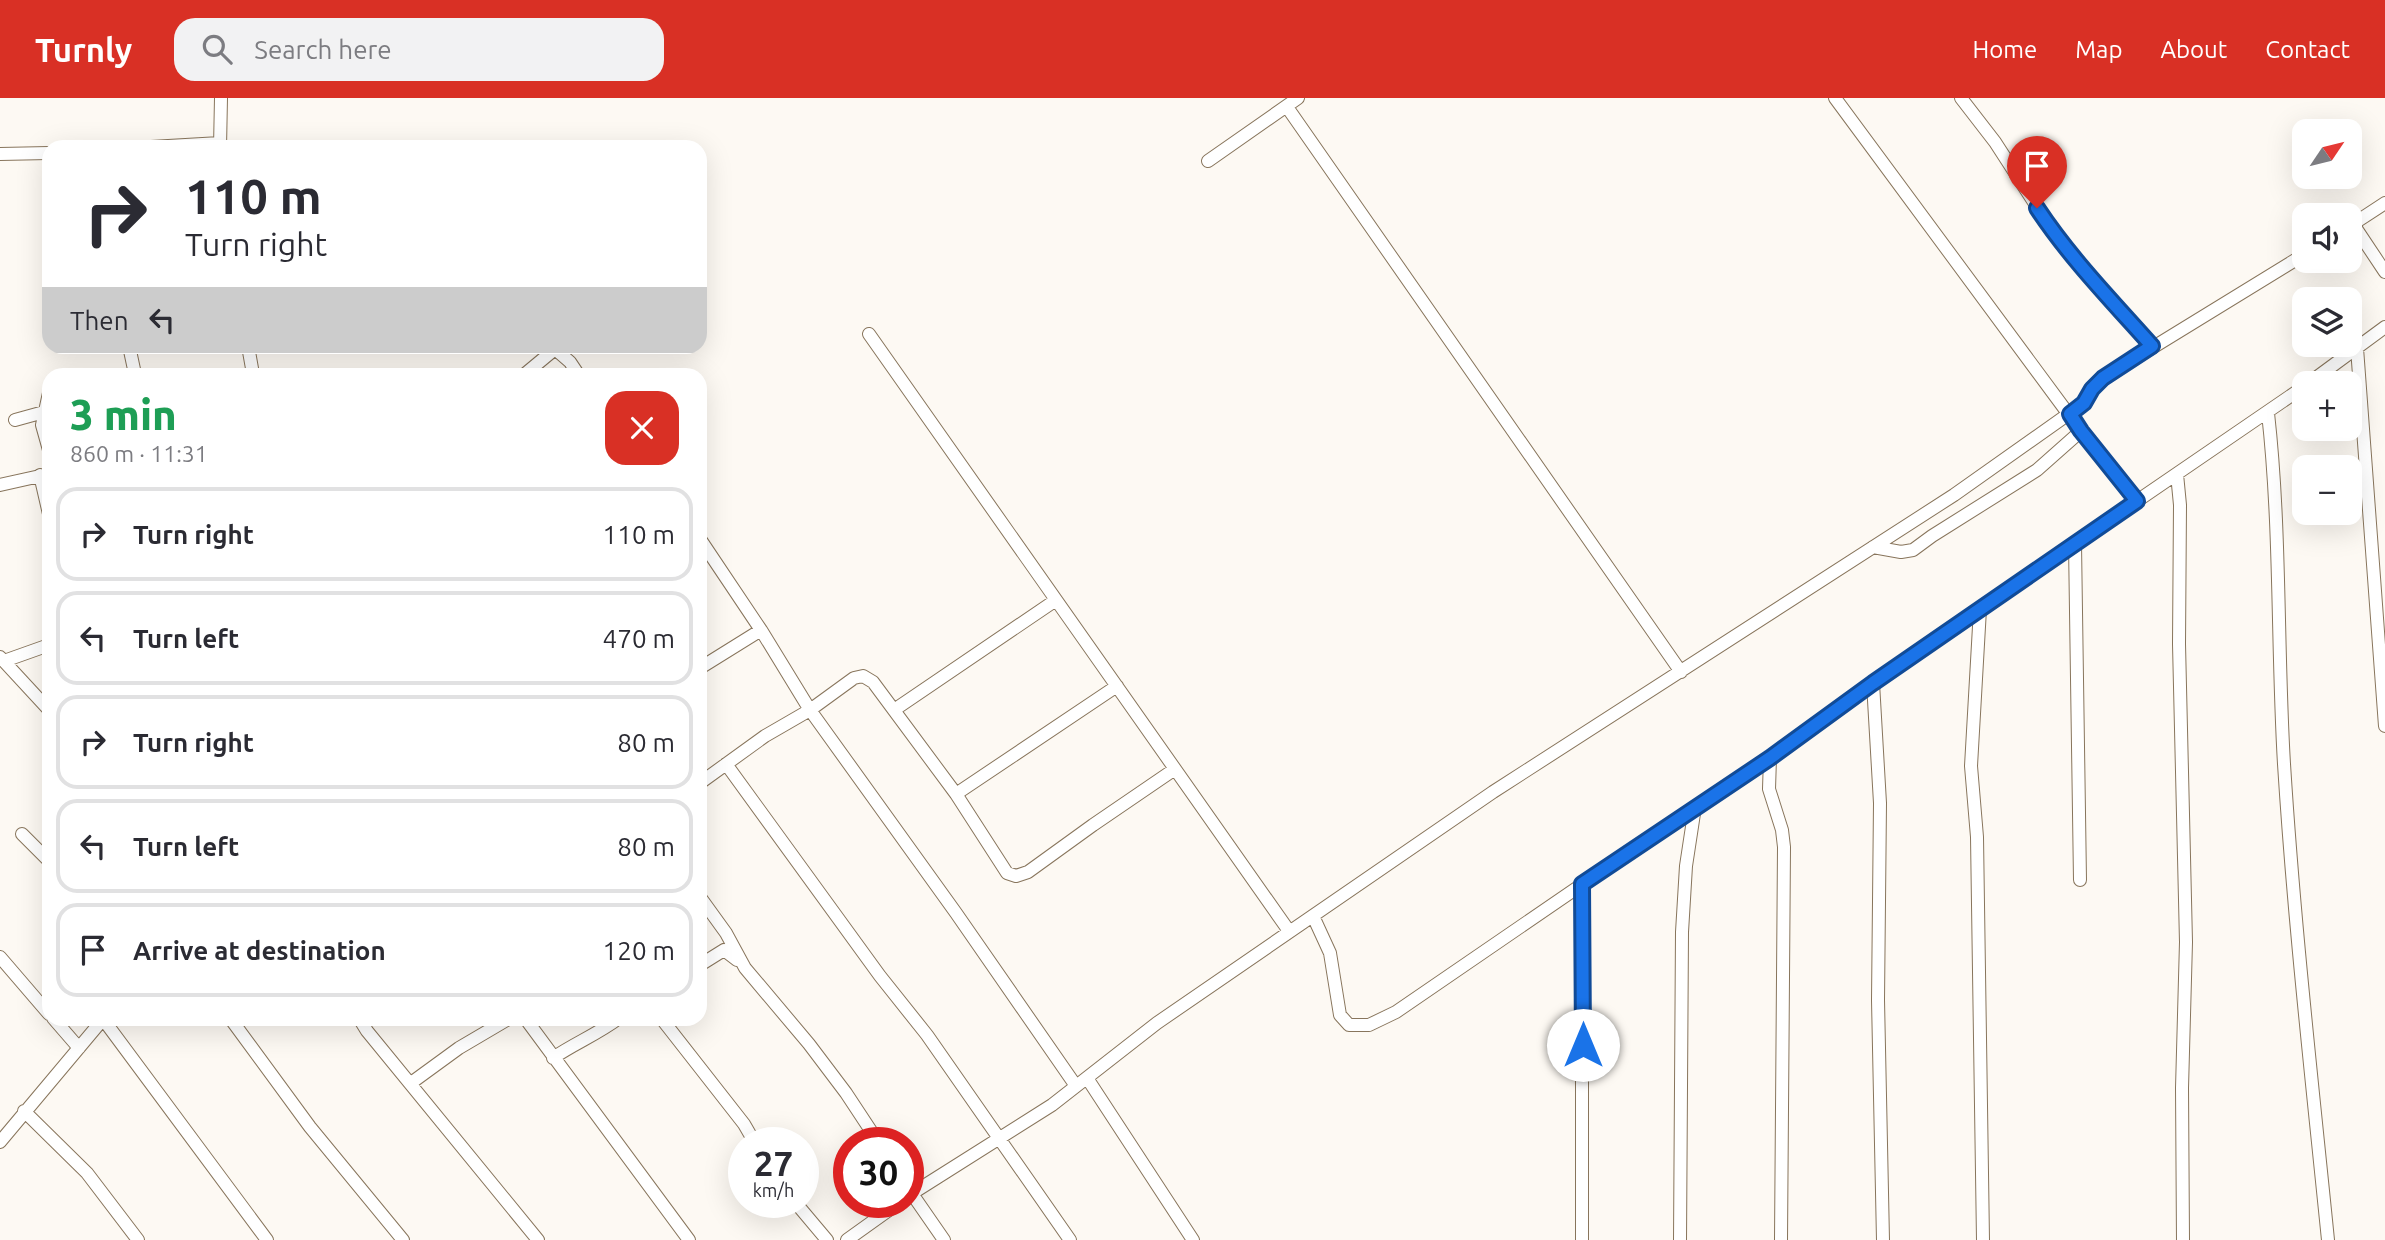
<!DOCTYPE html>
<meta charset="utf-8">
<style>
body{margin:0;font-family:Ubuntu,sans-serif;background:#f2f2f3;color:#2b2b33;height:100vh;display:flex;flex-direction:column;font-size:26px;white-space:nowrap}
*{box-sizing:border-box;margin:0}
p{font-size:23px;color:#7c7c81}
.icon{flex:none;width:38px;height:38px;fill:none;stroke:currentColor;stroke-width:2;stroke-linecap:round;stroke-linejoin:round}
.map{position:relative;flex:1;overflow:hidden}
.sheet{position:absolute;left:42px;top:270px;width:665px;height:658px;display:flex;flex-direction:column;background:#fff;border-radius:21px;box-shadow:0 7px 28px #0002}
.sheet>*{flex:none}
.guide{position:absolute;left:42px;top:42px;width:665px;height:214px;border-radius:21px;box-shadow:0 7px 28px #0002;background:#fff;color:#2b2b33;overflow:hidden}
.needle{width:46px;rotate:55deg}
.controls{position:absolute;left:2292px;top:21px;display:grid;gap:14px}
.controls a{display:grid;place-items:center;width:70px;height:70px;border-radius:14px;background:#fff;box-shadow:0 7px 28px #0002;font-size:35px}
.speed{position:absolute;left:728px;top:1029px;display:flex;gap:14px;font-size:35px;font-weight:700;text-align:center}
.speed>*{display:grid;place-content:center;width:91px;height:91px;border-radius:50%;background:#fff;box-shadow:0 7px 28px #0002;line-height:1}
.speed small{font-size:18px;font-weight:400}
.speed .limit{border:10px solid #d22;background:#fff;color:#111}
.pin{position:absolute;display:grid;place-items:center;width:60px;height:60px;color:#fff;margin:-72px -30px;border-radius:50% 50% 50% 0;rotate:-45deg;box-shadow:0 0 7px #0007}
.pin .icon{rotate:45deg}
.me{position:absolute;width:77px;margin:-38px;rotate:0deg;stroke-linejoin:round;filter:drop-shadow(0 0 5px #0008)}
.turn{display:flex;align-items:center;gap:24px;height:147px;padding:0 28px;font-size:32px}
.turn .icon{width:91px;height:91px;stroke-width:2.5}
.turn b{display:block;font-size:49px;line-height:60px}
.then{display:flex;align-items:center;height:66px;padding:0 28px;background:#0003;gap:14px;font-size:26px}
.round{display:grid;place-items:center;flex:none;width:74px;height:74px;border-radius:21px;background:#f2f2f3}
.overview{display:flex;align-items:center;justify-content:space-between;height:119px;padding:0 28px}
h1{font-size:42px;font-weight:800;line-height:52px;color:#1e9e55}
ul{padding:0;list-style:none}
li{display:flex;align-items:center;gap:21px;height:94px;margin:0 14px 10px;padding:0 14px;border:4px solid #e1e1e2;border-radius:21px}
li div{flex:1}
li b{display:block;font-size:26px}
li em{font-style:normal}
header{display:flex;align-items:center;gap:42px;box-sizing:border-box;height:98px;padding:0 35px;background:#d93025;color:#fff}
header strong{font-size:33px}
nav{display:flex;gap:38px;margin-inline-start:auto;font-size:24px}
.search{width:490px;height:63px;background:#f2f2f3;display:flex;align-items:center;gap:18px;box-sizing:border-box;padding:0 24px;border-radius:21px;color:#7c7c81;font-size:26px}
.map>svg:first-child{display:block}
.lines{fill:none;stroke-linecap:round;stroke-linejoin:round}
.minor-casing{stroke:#88755c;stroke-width:14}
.minor{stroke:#fff;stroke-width:12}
.route-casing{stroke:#114b97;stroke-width:18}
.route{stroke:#1a73e8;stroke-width:12}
</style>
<header>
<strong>Turnly</strong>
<div class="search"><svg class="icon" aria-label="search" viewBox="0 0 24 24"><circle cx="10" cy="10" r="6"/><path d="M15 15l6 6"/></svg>Search here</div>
<nav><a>Home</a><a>Map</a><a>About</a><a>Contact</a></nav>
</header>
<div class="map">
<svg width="2385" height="1142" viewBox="0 0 2385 1142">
<rect width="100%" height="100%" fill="#fdf9f3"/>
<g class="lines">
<defs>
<path id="minor" d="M1835 0 2081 333 2137 403 2305 288
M1961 0 1995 44 2052 132 2091 180 2152 248
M1287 9 1681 574
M151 49 220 45
M220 49 221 0
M0 56 49 55
M1208 63 1298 0
M2353 126 2385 174
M2350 128 2385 105
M869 236 1289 833
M129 248 135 276
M248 248 253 276
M2357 250 2385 628
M525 276 555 251 570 264 578 276
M2309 285 2385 229
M49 295 42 327 49 352
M2268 315C2281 431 2277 549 2284 666 2294 825 2312 983 2328 1142
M15 322 44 314
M2177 376 2180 407 2179 546 2186 844 2182 990 2183 1142
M40 377 49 416
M0 387 49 376
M700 441 761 532 810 612 956 815 1076 988
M2075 446 2080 782
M1873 449 1901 454 1913 452 1932 438 2037 372 2081 333
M1980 511 1971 668 1977 739 1983 1142
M0 559 49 612
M4 563 49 547
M700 570 761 532
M1873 585 1880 705 1878 902 1883 1142
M894 612 1056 502
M1770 660 1769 691 1782 732 1784 749 1781 1142
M726 666 880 878 927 937 1070 1142
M700 685 765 638 810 612 854 580 863 578 873 584 956 696 1007 775 1016 778 1028 774 1093 727 1175 671
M956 696 1117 588
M22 736 49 763
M1582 786V1142
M700 799 726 835 745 870 809 946 846 995 879 1045
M1313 818 1330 855 1340 917 1349 927H1369L1396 914 1695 709 1770 660 1873 585 2137 403
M0 859 49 916
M700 867 724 852 737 862
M53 920 79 950
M230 920 310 1029 403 1142
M359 920 367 933 538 1142
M525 920 689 1142
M661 920 744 1026 755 1045
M103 921 267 1142
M553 960C575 945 598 936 619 920
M1087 980 1193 1142
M411 985 459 950 510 920
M24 1013 87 1075 138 1142
M0 1044 104 920
M908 1090 944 1142
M908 1098 1052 1007 1157 925 1493 694 1954 397 2084 305 2092 291 2103 280 2305 156
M795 1104 827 1142
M847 1142 900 1104
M1680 1142 1682 834 1686 768 1695 709"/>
</defs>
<use href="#minor" class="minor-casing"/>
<use href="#minor" class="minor"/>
</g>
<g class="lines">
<defs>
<path id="route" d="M1583 947 1582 786 1770 660 1873 585 2137 403 2081 333 2070 316 2084 305 2092 291 2103 280 2152 248C2112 203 2070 160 2037 110"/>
</defs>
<use href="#route" class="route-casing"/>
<use href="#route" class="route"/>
</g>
</svg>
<div class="controls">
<a><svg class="needle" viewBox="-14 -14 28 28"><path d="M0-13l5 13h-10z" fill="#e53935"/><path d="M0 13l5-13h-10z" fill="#7c7c81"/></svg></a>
<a><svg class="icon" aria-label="sound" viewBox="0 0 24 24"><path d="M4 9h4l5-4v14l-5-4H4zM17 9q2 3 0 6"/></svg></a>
<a><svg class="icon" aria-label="layers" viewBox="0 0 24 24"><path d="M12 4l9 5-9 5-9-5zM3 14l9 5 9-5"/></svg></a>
<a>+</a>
<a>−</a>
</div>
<div class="speed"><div>27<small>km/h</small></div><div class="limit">30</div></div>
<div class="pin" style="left:2037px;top:110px;background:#d93025"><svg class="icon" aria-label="arrive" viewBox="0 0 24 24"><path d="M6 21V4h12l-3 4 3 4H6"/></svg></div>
<svg class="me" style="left:1583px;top:947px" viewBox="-20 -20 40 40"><circle r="19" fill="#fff"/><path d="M0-13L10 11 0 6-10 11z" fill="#1a73e8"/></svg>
<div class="guide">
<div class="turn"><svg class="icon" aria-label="right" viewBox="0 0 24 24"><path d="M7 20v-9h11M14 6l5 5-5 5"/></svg><div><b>110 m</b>Turn right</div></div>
<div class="then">Then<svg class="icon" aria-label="left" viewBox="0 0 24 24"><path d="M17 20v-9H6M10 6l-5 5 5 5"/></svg></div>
</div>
<section class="sheet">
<div class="overview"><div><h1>3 min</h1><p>860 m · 11:31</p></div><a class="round" style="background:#d93025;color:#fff"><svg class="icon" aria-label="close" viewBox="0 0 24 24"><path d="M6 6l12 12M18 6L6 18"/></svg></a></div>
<ul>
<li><svg class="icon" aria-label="right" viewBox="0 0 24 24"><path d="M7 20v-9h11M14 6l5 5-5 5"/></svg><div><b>Turn right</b></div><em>110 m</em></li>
<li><svg class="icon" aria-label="left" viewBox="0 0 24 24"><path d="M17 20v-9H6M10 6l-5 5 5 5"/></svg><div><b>Turn left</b></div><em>470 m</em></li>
<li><svg class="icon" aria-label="right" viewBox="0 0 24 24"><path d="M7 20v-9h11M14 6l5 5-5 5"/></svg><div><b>Turn right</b></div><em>80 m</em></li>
<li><svg class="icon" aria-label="left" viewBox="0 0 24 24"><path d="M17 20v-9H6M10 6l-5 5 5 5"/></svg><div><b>Turn left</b></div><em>80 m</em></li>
<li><svg class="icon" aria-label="arrive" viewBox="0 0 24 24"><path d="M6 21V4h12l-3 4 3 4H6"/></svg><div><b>Arrive at destination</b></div><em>120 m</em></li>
</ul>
</section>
</div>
